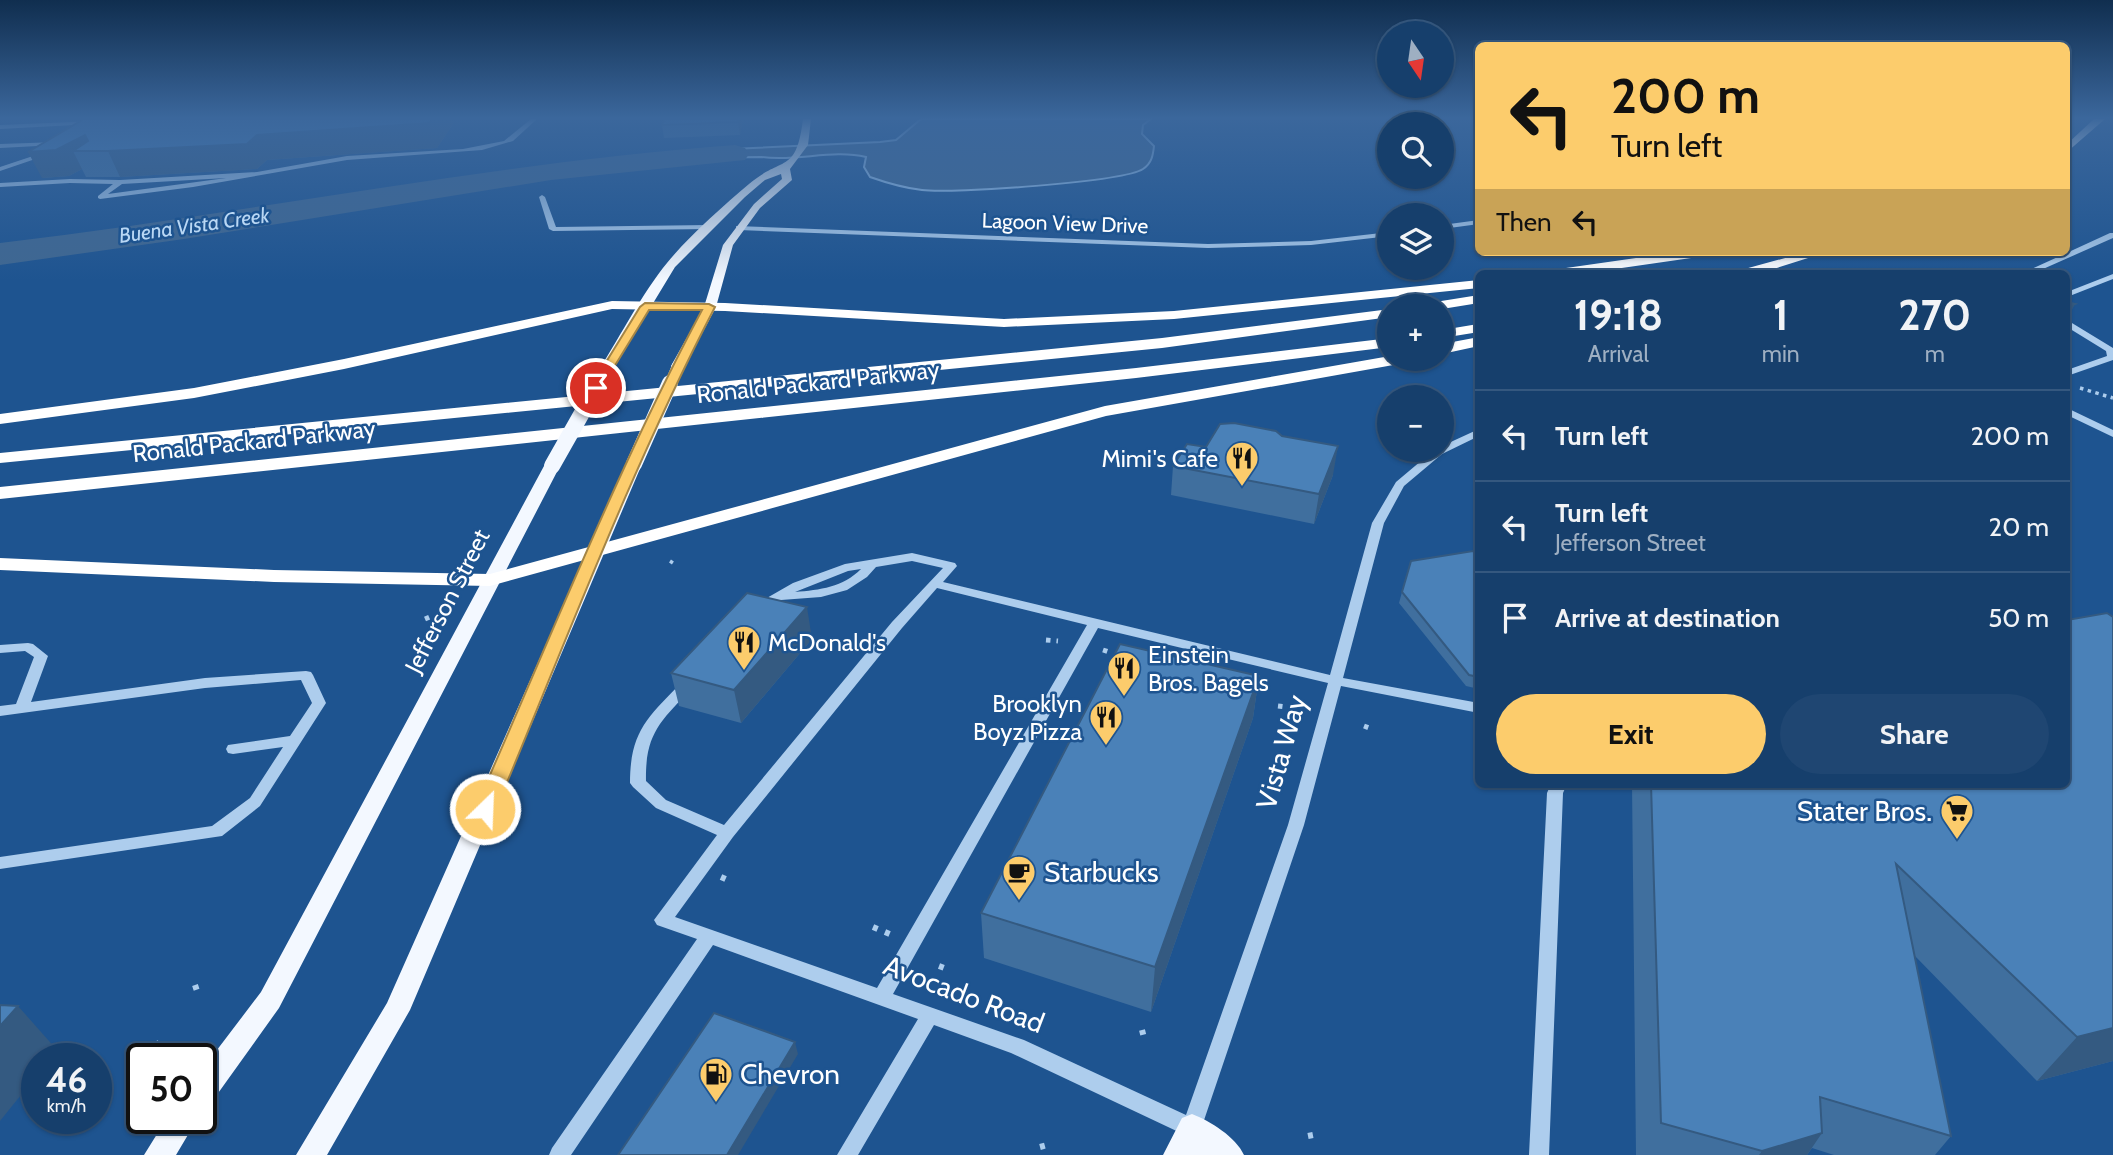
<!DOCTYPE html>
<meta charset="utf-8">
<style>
body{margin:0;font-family:Cabin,sans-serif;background:#1f4672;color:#f1f3f6;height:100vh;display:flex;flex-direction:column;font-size:26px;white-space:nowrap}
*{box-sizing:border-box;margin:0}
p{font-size:23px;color:#9eafc2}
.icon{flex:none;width:38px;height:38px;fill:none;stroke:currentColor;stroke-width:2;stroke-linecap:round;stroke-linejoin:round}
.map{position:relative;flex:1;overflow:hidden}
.sheet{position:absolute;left:1475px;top:270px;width:595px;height:518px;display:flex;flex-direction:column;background:#163f6c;border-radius:10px;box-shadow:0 2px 5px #0004,0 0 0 2px #35587f}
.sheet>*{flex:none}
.top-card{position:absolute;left:1475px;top:42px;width:595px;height:214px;border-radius:10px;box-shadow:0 2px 5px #0004,0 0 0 2px #35587f;background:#fccc6c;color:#111;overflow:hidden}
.needle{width:46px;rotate:167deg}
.controls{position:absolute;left:1377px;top:21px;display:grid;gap:14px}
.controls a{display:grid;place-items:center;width:77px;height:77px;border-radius:50%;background:#163f6c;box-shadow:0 2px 5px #0004,0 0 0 2px #35587f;font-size:35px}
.speed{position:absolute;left:21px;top:1043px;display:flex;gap:14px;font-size:35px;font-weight:700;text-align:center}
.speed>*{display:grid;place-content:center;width:91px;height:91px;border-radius:50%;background:#163f6c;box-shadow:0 2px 5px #0004,0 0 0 2px #35587f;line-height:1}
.speed small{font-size:18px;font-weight:400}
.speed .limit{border:4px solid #111;border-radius:10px;background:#fff;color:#111}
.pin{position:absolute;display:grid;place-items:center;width:60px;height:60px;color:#fff;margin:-30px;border:4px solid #fff;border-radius:50%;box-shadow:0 2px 7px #0007}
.me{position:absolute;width:77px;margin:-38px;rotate:24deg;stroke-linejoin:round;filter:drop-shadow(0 0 5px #0008)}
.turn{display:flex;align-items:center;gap:24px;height:147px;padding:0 21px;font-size:32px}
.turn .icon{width:91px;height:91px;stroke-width:2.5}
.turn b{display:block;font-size:49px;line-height:60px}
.then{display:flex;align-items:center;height:66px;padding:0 21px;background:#0003;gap:14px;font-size:26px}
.eta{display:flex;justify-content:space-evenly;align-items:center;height:119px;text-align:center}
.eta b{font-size:42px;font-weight:800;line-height:49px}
.action{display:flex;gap:14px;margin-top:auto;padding:14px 21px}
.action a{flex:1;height:80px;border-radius:42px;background:#fccc6c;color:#111;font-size:28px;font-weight:800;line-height:80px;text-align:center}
.action a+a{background:#1f4672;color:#f1f3f6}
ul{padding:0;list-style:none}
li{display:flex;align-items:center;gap:21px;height:91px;padding:0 21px;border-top:2px solid #35587f}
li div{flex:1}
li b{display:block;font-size:26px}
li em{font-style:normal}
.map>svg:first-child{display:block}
.water{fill:#3f6791;stroke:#a0c8ef;stroke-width:2}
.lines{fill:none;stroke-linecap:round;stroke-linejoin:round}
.river{fill:#3f6791;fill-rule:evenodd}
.path-far2{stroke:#adcded;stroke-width:3.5;stroke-dasharray:3.5 4.5;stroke-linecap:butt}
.path-far1{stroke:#adcded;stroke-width:5;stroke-dasharray:4.5 6;stroke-linecap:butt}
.path{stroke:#adcded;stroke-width:6;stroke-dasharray:5 8;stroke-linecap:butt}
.minor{fill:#adcded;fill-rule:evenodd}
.major{fill:#f3f8ff;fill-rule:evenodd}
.highway{fill:#fff;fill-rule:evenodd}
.major-bridge-far1{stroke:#f3f8ff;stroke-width:12}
.major-bridge{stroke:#f3f8ff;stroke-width:16}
.wall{fill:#406f9e}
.shaded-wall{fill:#345a81}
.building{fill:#4a81b8;stroke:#345a81;stroke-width:2}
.route{fill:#fccc6c;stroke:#a48546;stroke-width:2}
.labels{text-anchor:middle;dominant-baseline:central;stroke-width:5;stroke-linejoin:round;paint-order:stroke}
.far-street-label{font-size:21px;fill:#fff;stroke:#1e5490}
.far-water-label{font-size:21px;font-style:italic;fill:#b9d7f4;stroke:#1e5490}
.street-label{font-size:24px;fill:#fff;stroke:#1e5490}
.poi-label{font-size:24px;fill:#fff;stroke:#1e5490;text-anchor:end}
.near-street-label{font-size:28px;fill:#fff;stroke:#1e5490}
.near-poi-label{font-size:28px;fill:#fff;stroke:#1e5490;text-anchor:start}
</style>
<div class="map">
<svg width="2113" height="1155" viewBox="0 0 2113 1155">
<rect width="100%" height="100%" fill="#1e5490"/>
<path class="water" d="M921 119H1151L1143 125 1142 134 1154 146C1153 155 1152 163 1143 169 1123 182 951 194 922 190 904 188 887 183 870 177L864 167 866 157C832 149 797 162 762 157L657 158 731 149 880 142 896 140Z"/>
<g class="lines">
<path class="river" d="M735 145 745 148 749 154 745 160 551 180 184 239 0 265V243C246 214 488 163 735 145Z"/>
<path class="path-far2" d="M2080 388 2113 398
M670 561 673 563"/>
<path class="path-far1" d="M425 619 432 616
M1046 640 1058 641
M1103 650 1112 653
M1278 706 1286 707
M1364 726 1372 729"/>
<path class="path" d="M721 877 730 881
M873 927 892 935
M939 966 947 969
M195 985 197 991
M1142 1030 1144 1038
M157 1046 162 1038
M1308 1136 1318 1134
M1040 1147 1051 1144"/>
<path class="minor" d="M531 119H537L513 141 482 150 347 160 193 187 100 199 98 198V196L113 184 70 183 0 187V183L70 179 120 180 257 172 347 156 463 149 504 141ZM226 178 108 194 122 184Z
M95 121 93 124 0 129V125Z
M58 142 56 145 0 148V144Z
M45 152 47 155 0 171V167Z
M542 195 545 197 556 227 708 225 712 227 708 229 553 231 549 229 539 197Z
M1479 220V224L1442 229V225Z
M736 226 1208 244 1311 241 1390 232V236L1311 245 1208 248 739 230H736Z
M2110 233H2113V238L2034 273H2023Z
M2113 274V279L2067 297V292Z
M2067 320 2113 348V360L2067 376V370L2107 356 2106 351 2067 327Z
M2067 408 2113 430V437L2067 415Z
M1479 429V436L1442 454 1404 486 1384 523 1343 678 1479 703V713L1341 686 1304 825 1199 1135 1192 1138 1185 1135 1011 1053 934 1025 858 1155H837L918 1019 713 945 571 1155H549L552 1148 697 939 657 925 654 920 717 835 656 808 633 787 630 783C630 731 648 717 682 682H692L694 685 692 688C661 721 645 733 646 781L666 800 724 825 892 622 943 568 912 561 876 567 867 577 847 590 821 597 781 600 762 610 758 609 756 606 758 603 793 583 845 564 912 553 955 563 957 566 943 582 1330 675 1372 523 1396 482 1434 450H1442V446ZM861 569C843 587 820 590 795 592L848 571ZM937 588 1087 625 877 988 675 917 733 837 902 628ZM1098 628 1328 683 1288 825 1186 1115 1024 1040 893 994Z
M28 643 33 644 48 656 31 702 205 678 306 671 311 672 313 675 326 703 260 806 222 836 0 869V857L212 826 250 798 283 747 233 754 228 753 226 749 228 745 290 736 312 703 301 680 205 688 0 716V706L16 704 34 657 25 651 0 653V645Z
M1551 784H1567L1563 793 1549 1155H1529L1547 793Z"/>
<path class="major" d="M803 119H811L808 145 790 169 792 180 760 208 733 245 716 307 683 369H673L671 366 704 307 723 245 754 204 782 179 781 174 765 180 745 197 675 267 612 371H602L600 368C621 335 643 292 667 263 689 236 722 207 749 184 783 155 796 175 803 119Z
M634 459 642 464 410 1010 327 1155H296L387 1003 626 464Z
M552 461 560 466 279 1008 211 1103 201 1107V1071L261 992 544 466Z
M1192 1114C1210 1121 1236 1137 1244 1155H1163L1182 1118Z
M167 1118H198L176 1155H144Z"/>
<path class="highway" d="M2094 119H2105L2067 152V144Z
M1678 252H1711L1705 256 1587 273H1552L1559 269Z
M1807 252H1827L1761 273H1739L1741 270Z
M1479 280V288L1174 319 1004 327 725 311 612 309 344 369 194 398 0 424V414L194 388 344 359 612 301 725 303 1004 319 1174 311Z
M1479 295V303L1442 309V306H1428L1435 302Z
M1390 309V317L1162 348 0 463V453L1162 338Z
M1478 324 1479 332 1442 338V330Z
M1479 337V346L1442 354V344Z
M1390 338V347L1136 378 0 499V487L1136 368Z
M1390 356V359H1407L1399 364 1106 416 490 586 274 582 0 570V558L274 570 490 574 1105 406Z"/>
<path class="major-bridge-far1" d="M598 385 607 368
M670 385 678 366"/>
<path class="major-bridge" d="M634 464 670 383
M552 466 599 383"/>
</g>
<path class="wall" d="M84 119 453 124 437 148 267 160 257 169 120 177H86L82 169 69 176 42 178Z
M743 119 740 135 664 138 662 125Z
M1173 466 1333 475 1314 524 1171 495Z
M1479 557V689L1466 686 1399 603 1402 592Z
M812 639 741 723 679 706 671 673Z
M1259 676 1253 718 1151 1012 984 958 981 913Z
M1632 784H2067L2113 1061 2037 1081 1915 956 1951 1136 1935 1155H1834L1812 1148 1807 1155H1636Z"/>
<path class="shaded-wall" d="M432 119H452L453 124 437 148 267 160 257 169 120 177 108 151 257 135Z
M738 119H743L740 135 738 122Z
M85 135 92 151H73L82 169 69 176 42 178 28 152Z
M2075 304 2067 319V307Z
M1338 446 1333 475 1314 524 1319 494Z
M807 607 812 639 741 723 734 690Z
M1259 676 1253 718 1151 1012 1155 967Z
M18 1006 57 1050 50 1059H37V1075L0 1121V1026Z
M2113 1028V1061L2037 1081 2077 1037Z
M795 1042 798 1054 738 1155H727Z
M1822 1133 1807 1155H1759L1762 1151Z"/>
<path class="building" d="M84 119H432L429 123 257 135 247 144 108 151H73L88 141 85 135 56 150 28 152Z
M664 119H738V122L662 125Z
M2067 302 2075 304 2067 307Z
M1234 423 1276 431 1282 436 1338 446 1319 494 1173 466 1187 444 1206 447 1220 424Z
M1473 551 1479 557V677L1469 675 1402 592 1411 561Z
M747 593 807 607 734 690 671 673Z
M2107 613 2113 617V1028L2077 1037 1896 864 1951 1136 1820 1097 1822 1133 1762 1151 1661 1123 1651 784H2067V620Z
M1120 644 1259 676 1155 967 981 913Z
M0 1005 18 1006 0 1026Z
M714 1013 795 1042 727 1155H618Z"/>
<linearGradient id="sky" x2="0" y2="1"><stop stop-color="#102e4f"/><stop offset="0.42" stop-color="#3b679c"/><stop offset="1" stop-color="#3b679c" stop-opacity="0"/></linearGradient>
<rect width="2113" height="281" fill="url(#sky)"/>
<path class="route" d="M645 303 709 304 715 307C631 469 566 641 496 809L493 814 485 817 478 814 475 809C549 642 616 471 702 310H649L600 390H592L590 388 640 307Z"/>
<defs>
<symbol id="restaurant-pin" viewBox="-11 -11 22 30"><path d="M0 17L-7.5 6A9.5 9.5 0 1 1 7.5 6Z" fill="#fccc6c" stroke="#1e5490"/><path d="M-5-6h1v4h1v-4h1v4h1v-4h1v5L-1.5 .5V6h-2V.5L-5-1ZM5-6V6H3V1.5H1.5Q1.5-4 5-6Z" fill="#111"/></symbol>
<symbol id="supermarket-pin" viewBox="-11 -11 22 30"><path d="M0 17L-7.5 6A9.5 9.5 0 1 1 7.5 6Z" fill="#fccc6c" stroke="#1e5490"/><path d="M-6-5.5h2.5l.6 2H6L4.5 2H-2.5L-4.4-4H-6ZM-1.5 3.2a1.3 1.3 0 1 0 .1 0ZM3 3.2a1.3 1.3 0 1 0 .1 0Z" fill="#111"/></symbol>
<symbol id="cafe-pin" viewBox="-11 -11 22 30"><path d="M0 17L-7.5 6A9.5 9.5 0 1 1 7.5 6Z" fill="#fccc6c" stroke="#1e5490"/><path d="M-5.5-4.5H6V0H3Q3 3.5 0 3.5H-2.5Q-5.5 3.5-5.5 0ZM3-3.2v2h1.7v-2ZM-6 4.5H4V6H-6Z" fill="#111"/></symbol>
<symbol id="fuel-pin" viewBox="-11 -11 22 30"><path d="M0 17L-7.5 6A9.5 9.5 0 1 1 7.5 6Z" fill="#fccc6c" stroke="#1e5490"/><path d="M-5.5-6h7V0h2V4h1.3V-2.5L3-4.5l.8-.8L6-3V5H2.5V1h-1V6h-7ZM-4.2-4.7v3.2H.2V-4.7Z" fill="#111"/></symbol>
</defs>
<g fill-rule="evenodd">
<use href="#restaurant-pin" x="1223" y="439" width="38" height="52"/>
<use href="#restaurant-pin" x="725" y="623" width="38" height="52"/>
<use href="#restaurant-pin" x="1105" y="649" width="38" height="52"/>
<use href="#restaurant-pin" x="1087" y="698" width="38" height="52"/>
<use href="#supermarket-pin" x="1938" y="792" width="38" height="52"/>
<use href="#cafe-pin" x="1000" y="853" width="38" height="52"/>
<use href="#fuel-pin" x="697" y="1055" width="38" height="52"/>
</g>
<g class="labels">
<g class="far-street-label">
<text transform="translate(1065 223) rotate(2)">Lagoon View Drive</text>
</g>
<g class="far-water-label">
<text transform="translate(194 225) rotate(-8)">Buena Vista Creek</text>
</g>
<g class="street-label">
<text transform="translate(818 382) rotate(-6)">Ronald Packard Parkway</text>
<text transform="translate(254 441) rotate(-6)">Ronald Packard Parkway</text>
<text transform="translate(447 601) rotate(-63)">Jefferson Street</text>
</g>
<g class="poi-label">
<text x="1218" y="458">Mimi's Cafe</text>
<text x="768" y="642" text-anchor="start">McDonald's</text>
<text x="1148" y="654" text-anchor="start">Einstein<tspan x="1148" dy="28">Bros. Bagels</tspan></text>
<text x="1082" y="703">Brooklyn<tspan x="1082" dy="28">Boyz Pizza</tspan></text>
</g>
<g class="near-street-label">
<text transform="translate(1281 752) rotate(-74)">Vista Way</text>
<text transform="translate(964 994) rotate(21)">Avocado Road</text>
</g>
<g class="near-poi-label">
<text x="1932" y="811" text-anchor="end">Stater Bros.</text>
<text x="1044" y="872">Starbucks</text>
<text x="740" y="1074">Chevron</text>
</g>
</g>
</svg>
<div class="controls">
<a><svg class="needle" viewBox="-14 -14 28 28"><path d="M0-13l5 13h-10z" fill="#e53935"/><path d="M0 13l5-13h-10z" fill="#9eafc2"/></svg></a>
<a><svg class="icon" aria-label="search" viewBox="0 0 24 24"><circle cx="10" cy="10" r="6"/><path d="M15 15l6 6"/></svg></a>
<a><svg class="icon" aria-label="layers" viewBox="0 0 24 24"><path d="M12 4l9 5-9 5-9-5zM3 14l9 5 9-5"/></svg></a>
<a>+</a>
<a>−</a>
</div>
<div class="speed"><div>46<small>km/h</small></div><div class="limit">50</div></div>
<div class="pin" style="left:596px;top:388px;background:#d93025"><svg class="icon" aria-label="arrive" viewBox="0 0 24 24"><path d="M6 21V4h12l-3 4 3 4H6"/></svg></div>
<svg class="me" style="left:485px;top:809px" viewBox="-20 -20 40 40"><circle r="17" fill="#fccc6c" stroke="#fff" stroke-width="3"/><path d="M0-11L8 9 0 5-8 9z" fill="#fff"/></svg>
<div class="top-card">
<div class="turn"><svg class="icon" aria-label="left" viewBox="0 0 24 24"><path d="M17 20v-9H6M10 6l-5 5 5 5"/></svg><div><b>200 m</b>Turn left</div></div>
<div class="then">Then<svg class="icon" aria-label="left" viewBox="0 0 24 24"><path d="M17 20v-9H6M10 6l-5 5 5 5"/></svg></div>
</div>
<section class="sheet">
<div class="eta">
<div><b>19:18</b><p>Arrival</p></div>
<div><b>1</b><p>min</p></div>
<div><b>270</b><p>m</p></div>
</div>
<ul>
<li><svg class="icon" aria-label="left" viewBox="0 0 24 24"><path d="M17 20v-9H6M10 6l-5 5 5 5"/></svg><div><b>Turn left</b></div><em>200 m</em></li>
<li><svg class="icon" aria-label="left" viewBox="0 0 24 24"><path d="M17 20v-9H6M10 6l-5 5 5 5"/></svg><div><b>Turn left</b><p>Jefferson Street</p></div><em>20 m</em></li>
<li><svg class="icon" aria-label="arrive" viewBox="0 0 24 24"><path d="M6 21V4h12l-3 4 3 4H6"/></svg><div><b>Arrive at destination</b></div><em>50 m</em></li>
</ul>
<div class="action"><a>Exit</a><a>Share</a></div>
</section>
</div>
